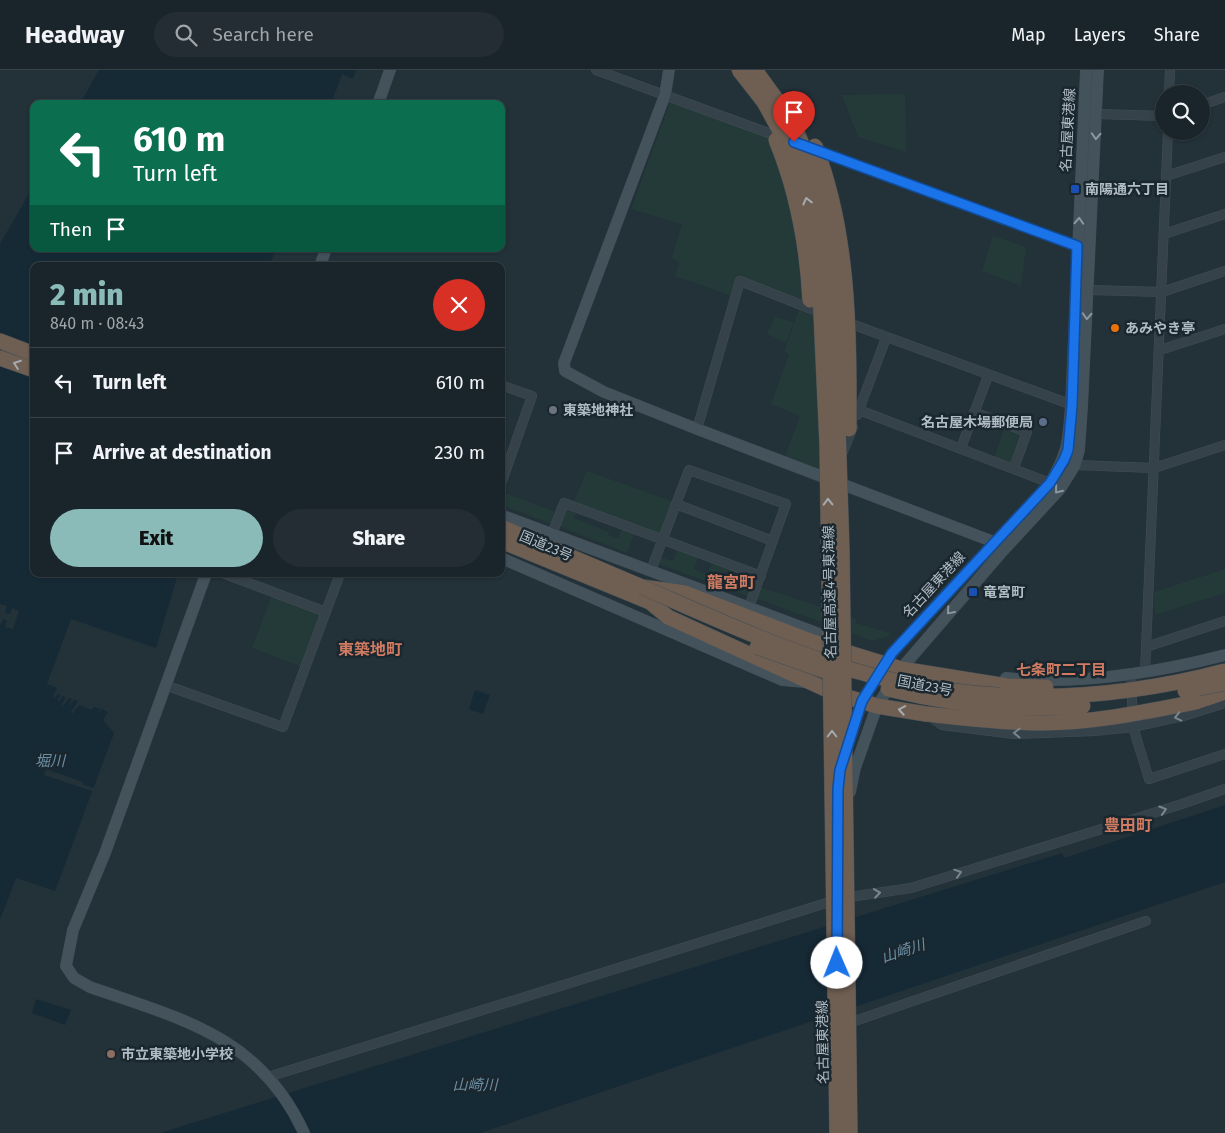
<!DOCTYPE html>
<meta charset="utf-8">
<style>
body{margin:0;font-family:"Fira Sans","Noto Sans JP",sans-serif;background:#232d33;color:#f1f3f6;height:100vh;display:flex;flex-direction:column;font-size:19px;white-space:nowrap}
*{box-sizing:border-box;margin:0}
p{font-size:16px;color:#9fa5a9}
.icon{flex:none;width:28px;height:28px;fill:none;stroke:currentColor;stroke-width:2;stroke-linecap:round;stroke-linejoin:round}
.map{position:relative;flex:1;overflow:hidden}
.panel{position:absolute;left:30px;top:192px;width:475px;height:315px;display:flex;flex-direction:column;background:#1a252b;border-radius:10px;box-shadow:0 1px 4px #0004,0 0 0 1px #384247}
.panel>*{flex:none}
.guide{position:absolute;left:30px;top:30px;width:475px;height:152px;border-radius:10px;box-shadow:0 1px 4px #0004,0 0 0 1px #384247;background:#0b6e4f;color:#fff;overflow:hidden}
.tools{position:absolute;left:1155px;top:15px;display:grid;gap:10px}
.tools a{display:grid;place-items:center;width:55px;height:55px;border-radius:50%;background:#1a252b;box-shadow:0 1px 4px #0004,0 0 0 1px #384247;font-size:25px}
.pin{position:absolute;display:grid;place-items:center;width:42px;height:42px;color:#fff;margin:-51px -21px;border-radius:50% 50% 50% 0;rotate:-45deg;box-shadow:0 0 5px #0007}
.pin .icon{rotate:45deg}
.me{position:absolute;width:55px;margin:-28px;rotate:359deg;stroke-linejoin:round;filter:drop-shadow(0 0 4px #0008)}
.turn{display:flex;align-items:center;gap:18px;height:105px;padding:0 20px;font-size:22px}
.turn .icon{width:65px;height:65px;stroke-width:2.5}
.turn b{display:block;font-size:35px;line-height:42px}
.then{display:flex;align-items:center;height:48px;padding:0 20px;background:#0003;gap:10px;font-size:19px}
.round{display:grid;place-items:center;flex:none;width:52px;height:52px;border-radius:26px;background:#232d33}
.head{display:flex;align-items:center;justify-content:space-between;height:85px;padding:0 20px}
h1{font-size:30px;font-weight:800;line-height:38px;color:#8bbbb9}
.button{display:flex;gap:10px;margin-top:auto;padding:10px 20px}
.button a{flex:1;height:58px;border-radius:30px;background:#8bbbb9;color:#111;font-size:20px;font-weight:800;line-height:58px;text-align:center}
.button a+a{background:#232d33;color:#f1f3f6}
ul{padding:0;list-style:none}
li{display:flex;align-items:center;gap:15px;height:70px;padding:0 20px;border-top:1px solid #384247}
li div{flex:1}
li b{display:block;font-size:19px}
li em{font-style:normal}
header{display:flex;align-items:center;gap:30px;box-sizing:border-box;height:70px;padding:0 25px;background:#1a252b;border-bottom:1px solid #384247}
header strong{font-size:24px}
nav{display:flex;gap:28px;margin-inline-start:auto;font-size:18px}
.search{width:350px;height:45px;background:#232d33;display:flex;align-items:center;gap:12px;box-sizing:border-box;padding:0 18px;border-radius:28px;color:#9fa5a9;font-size:19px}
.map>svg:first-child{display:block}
.green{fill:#243a38}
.water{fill:#162a36}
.pier{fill:#233139}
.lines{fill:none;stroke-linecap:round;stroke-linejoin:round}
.street-casing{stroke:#424e56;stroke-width:10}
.secondary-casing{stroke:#424e56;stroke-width:12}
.highway-casing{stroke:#414d54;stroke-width:16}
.street{stroke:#36424a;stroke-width:9}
.secondary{stroke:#44525c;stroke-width:11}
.highway{stroke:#6f5f53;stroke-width:15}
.highway-bridge-casing{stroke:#414d54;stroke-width:16;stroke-linecap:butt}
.highway-bridge{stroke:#6f5f53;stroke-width:15}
.oneway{stroke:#8b98a1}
.oneway2{stroke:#a4aaaf}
.oneway3{stroke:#7a868e}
.route-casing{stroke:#114b97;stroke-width:12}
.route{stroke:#1a73e8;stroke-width:9}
.transit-dot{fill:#1a4fb4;stroke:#1b272e;stroke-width:2}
.food-dot{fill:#e8710a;stroke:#1b272e;stroke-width:2}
.worship-dot{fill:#6b7280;stroke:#1b272e;stroke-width:2}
.service-dot{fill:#5c6f8a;stroke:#1b272e;stroke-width:2}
.education-dot{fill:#8d6e63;stroke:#1b272e;stroke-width:2}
.labels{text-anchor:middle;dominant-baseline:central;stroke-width:5;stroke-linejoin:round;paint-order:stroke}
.street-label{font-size:14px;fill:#b1bdc6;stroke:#1b272e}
.poi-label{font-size:14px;font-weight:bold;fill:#b1bdc6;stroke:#1b272e;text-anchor:start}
.neighbourhood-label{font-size:15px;font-weight:bold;fill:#d07b62;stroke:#1b272e}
.water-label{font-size:15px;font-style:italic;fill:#6b8fa4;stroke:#1b272e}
.quarter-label{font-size:16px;font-weight:bold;fill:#d07b62;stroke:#1b272e}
</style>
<header>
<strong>Headway</strong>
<div class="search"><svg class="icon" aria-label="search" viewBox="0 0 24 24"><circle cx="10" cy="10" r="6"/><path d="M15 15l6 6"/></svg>Search here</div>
<nav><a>Map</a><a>Layers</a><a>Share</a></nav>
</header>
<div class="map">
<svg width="1225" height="1063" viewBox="0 0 1225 1063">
<rect width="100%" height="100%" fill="#233139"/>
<path class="green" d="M905 24 906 82 858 67 842 25Z
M670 32 771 66 789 121 804 236 739 210 732 226 675 206 679 193 672 188 682 154 631 139Z
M993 166 1026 177 1021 216 982 201Z
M799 240 846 259 826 403 785 386 800 346 771 334 789 284 784 282Z
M775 247 794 252 786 273 767 264Z
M1005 356 1025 362 1013 396 994 388Z
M587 401 674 432 662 465 574 431Z
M502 422 556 442 552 454 501 435Z
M568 437 577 440 574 448 609 462 608 465 618 468 623 457 635 462 627 483 558 456 565 439Z
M678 478 699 486 694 499 707 504 712 490 755 506 756 510 750 527 658 494 660 487 673 491Z
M1225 499V523L1155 545 1154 522Z
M760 517 857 549 856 553 890 563 889 566 872 571 755 528Z
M272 525 322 544 302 597 252 578Z"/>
<path class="water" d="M99 0H356L353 9 342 4 331 34H80Z
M34 115V179H276L269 196H34V504H178L156 578 71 549 47 614 57 618 53 626 55 628 58 624 61 625 57 630 59 631 63 626 66 627 62 634 63 636 69 628 72 629 68 639 74 630 78 631 71 642 72 644 79 635 91 640 94 637 100 639 98 644 102 639 108 642 103 650 114 663 55 821 16 808 0 850V555L3 549 7 551 5 557 13 559 19 541 12 538 10 544 5 543 7 536 0 534V174Z
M475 620 490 625 483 644 469 639Z
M1225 735V812L480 1063H160L1062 783 1064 788Z
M36 929 71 940 65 955 32 943Z"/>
<path class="pier" d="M46 699 83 712 82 714 96 719 95 722 44 705Z"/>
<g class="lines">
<defs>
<path id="street" d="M596 0 782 68
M1169 24 1170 0
M1201 35 1225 27
M1097 44 1164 46
M815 80 1077 177
M1166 106 1225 87
M1164 164 1225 144
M1089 220 1162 222 1225 201
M846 252 1075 336
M1160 280 1225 259
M501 315 532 326 501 414
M859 340 1050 413
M974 342 1027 362 1014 398
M857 345 886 268
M697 359 740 211 824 244
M961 378 988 306
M842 384 853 357
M1064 390 1075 395 1154 398 1225 375
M676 434 773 471
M552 464 564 433 761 506
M651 500 689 400 786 434 749 537
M225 504 326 542
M1146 577 1225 551
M1145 602 1168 61
M1131 603 1133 657 1149 709 1225 684
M165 615 283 657 340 504
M929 646 942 655 1014 664 1095 661 1133 657 1187 645 1225 633
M843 828 911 818 1179 735 1225 719
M846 954 1146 851
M268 1007 836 830"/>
<path id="secondary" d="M669 0 665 25 564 293 565 301 604 322 697 359 994 472
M378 34 390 0
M320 196 326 179
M501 445 817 563 832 576
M501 488 782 610 804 612
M206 504 105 783 73 860 66 896 74 908 90 917C181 949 260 966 304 1063
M1006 608C1079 615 1155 603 1225 585
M848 675 862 631 892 583 1050 413C1069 381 1068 372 1071 336L1086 0
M850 722 855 698 877 636 901 599 1000 484 1060 419 1075 395 1079 380 1082 337 1098 0"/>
<path id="highway" d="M0 271 34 284
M0 288 34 300
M501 457 642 517 685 523 813 572 901 599 1007 616
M501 471 650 532 668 547 834 623 877 636 926 644
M1196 632 1225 622"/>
</defs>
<use href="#street" class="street-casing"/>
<use href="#secondary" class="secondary-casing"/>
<use href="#highway" class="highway-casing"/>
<use href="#street" class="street"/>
<use href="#secondary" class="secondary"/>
<use href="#highway" class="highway"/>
<defs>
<path id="highway-bridge" d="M739 0 764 32 791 81 807 129 819 201 827 375 837 1063
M755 0 792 51 809 91 823 134 833 199 842 481 850 1063
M776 70C797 121 807 175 810 230
M815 76C850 166 849 264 849 359
M642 517C711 547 780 579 852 600 978 636 1100 634 1225 601
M757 577 839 606
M1007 616 1046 617
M888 619C952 635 1017 641 1083 636
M1185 621 1225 613
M926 644C964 648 1002 653 1041 653 1094 653 1145 642 1196 632"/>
</defs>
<use href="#highway-bridge" class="highway-bridge-casing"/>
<use href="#highway-bridge" class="highway-bridge"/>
</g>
<defs><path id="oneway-chevron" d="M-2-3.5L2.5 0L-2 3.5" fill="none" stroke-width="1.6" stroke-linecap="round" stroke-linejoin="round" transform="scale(1.25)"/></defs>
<g class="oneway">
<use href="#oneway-chevron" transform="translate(1096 66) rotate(93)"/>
<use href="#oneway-chevron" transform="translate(1079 151) rotate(-87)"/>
<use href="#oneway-chevron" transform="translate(1087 246) rotate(93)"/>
<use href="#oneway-chevron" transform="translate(1058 420) rotate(129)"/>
<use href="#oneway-chevron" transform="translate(950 541) rotate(131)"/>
</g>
<g class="oneway2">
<use href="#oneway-chevron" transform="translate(807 131) rotate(-104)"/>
<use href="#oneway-chevron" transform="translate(17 294) rotate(-160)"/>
<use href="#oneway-chevron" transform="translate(828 432) rotate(-91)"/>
<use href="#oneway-chevron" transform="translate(902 640) rotate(-170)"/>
<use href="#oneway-chevron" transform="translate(832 664) rotate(-90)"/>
</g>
<g class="oneway3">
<use href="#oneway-chevron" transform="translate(1178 647) rotate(167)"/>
<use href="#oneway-chevron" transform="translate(1017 663) rotate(-179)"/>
<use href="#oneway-chevron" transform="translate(1163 740) rotate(-17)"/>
<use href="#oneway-chevron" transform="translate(958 803) rotate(-18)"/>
<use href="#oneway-chevron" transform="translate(877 823) rotate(-8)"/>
</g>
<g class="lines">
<defs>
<path id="route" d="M794 72 1077 176 1072 336 1068 380 1064 390 1050 413 892 583 862 631 840 700 838 719 837 893"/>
</defs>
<use href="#route" class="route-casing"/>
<use href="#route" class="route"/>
</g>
<g class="transit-dot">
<rect x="1070" y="114" width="10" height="10" rx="2.5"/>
<rect x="968" y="517" width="10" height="10" rx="2.5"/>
</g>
<circle class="food-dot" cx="1115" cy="258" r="5"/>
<circle class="worship-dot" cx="553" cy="340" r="5"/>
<circle class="service-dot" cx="1043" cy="352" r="5"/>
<circle class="education-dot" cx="111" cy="984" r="5"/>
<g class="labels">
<g class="street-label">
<text transform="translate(1068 60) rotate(-87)">名古屋東港線</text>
<text transform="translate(546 476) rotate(23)">国道23号</text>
<text transform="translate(934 515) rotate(-47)">名古屋東港線</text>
<text transform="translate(830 522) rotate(-91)">名古屋高速4号東海線</text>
<text transform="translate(925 616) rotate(11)">国道23号</text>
<text transform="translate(823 972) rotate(-91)">名古屋東港線</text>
</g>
<g class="poi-label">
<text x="1085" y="119">南陽通六丁目</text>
<text x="1125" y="258">あみやき亭</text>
<text x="563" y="340">東築地神社</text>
<text x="1033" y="352" text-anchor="end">名古屋木場郵便局</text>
<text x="983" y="522">竜宮町</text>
<text x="121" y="984">市立東築地小学校</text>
</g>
<g class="neighbourhood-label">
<text x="1061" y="600">七条町二丁目</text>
</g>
<g class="water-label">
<text x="50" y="691">堀川</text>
<text transform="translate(903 881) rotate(-18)">山崎川</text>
<text x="475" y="1015">山崎川</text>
</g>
<g class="quarter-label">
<text x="731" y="512">龍宮町</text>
<text x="370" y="579">東築地町</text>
<text x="1128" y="755">豊田町</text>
</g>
</g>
</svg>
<div class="tools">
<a><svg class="icon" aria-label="search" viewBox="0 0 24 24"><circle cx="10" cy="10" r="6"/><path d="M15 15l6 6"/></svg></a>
</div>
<div class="pin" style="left:794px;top:72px;background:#d93025"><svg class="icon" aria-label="arrive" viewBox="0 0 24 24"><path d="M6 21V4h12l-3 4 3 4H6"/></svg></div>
<svg class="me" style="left:837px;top:893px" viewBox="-20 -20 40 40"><circle r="19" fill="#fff"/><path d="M0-13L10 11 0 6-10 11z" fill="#1a73e8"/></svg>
<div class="guide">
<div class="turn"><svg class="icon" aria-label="left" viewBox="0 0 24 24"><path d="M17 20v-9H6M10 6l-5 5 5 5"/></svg><div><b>610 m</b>Turn left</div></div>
<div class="then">Then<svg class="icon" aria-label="arrive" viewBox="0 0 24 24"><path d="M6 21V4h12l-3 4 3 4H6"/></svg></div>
</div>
<section class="panel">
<div class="head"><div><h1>2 min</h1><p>840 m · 08:43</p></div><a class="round" style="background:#d93025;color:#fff"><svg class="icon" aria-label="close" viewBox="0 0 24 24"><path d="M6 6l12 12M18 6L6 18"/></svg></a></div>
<ul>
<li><svg class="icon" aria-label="left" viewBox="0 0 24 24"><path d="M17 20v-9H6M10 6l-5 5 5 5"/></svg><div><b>Turn left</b></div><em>610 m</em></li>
<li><svg class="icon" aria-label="arrive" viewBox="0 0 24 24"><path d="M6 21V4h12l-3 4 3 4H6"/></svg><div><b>Arrive at destination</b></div><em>230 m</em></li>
</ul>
<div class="button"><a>Exit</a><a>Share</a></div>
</section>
</div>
